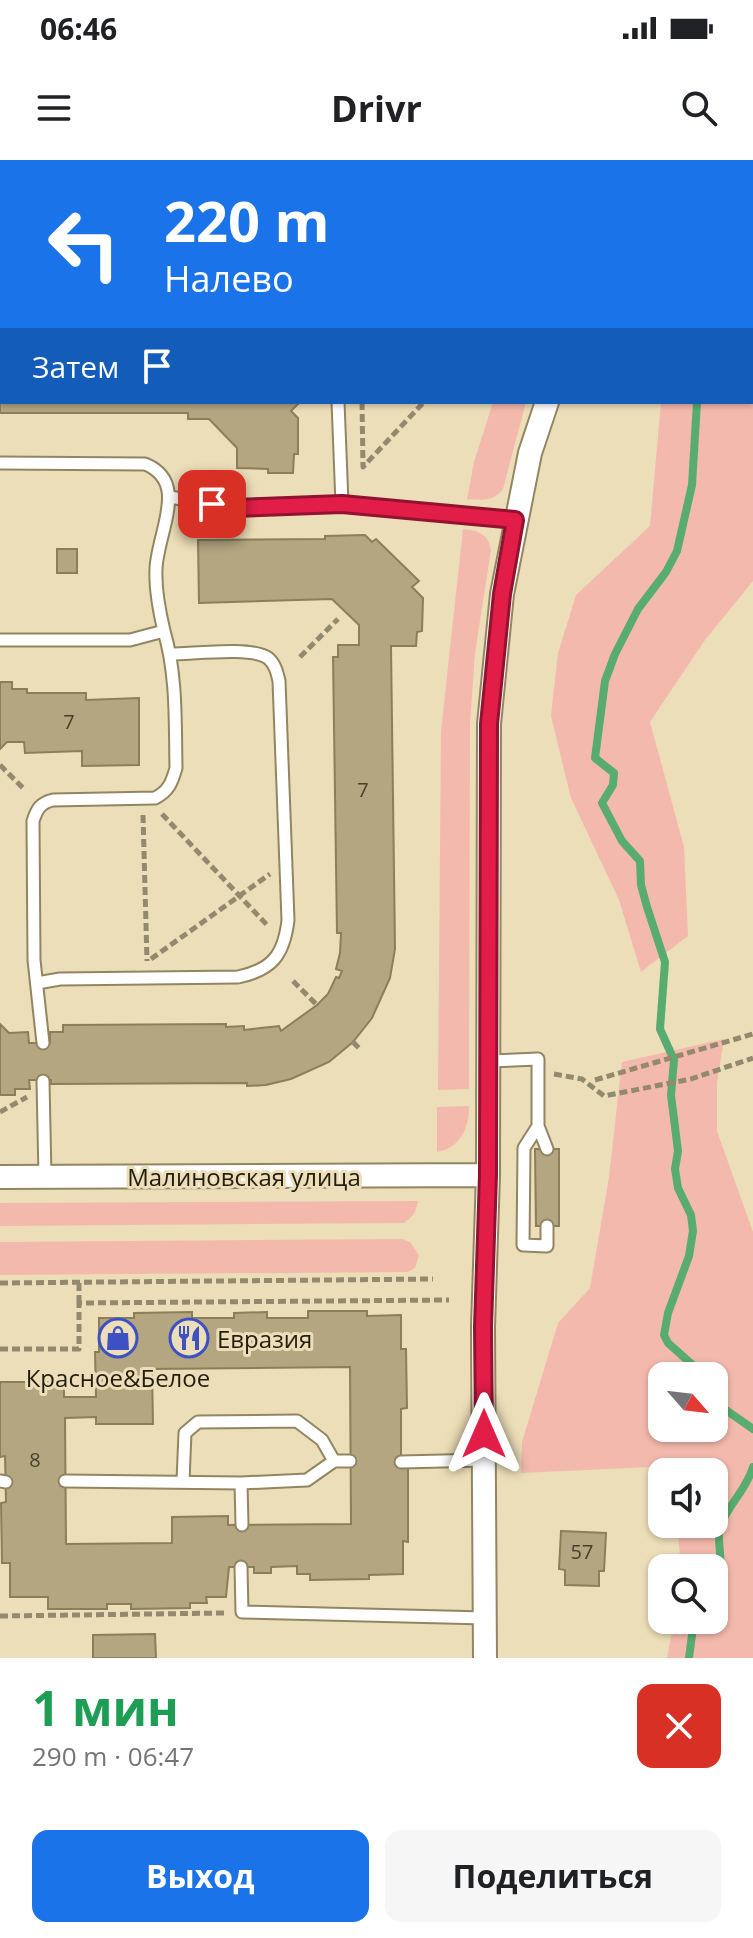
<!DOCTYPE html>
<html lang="ru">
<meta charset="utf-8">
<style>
body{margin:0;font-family:"Open Sans",sans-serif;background:#f6f6f6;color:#202124;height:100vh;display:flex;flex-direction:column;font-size:30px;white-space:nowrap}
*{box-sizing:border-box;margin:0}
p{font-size:26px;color:#757577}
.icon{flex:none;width:44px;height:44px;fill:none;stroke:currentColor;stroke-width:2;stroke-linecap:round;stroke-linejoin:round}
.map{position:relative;height:1498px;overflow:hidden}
.details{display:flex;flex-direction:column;background:#fff;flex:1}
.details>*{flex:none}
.top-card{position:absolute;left:0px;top:0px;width:754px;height:244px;box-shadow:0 2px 6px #0004;background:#1a73e8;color:#fff;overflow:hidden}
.needle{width:52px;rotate:118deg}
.buttons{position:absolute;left:648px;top:1202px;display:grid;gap:16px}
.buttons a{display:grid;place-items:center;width:80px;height:80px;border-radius:16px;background:#fff;box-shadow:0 2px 6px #0004;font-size:40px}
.pin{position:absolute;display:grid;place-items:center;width:68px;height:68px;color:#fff;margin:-34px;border-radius:16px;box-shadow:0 4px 12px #0006}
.me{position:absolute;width:88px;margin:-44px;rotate:0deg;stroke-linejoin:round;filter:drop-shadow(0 0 6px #0008)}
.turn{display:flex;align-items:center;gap:28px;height:168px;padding:0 32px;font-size:36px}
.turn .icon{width:104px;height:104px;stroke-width:2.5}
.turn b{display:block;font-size:56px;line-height:68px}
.then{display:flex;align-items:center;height:76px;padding:0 32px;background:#0003;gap:16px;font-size:30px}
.round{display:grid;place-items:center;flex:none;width:84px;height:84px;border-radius:16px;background:#f6f6f6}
.head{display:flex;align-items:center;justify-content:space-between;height:136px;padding:0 32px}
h1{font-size:48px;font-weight:700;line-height:60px;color:#1e9e55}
.action{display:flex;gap:16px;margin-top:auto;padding:16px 32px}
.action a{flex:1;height:92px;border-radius:16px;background:#1a73e8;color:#fff;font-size:32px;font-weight:700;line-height:92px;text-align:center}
.action a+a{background:#f6f6f6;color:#202124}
.status{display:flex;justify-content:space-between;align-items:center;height:56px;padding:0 40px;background:#fff;direction:ltr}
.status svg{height:22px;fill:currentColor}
header{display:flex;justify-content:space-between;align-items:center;height:104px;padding:0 32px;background:#fff;font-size:36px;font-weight:700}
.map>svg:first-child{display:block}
.green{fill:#f4b9ad;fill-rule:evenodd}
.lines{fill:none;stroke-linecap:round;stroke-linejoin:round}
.stream{stroke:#58ac70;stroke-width:8}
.building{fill:#b3a681;stroke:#8b7f5b;stroke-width:2;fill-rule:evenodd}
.service-casing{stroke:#928562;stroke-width:15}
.minor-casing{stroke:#928562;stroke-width:26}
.path{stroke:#93896e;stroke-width:5;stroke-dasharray:8 4;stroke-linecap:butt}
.service{stroke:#fff;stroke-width:11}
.minor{stroke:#fff;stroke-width:22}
.route-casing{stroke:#92132f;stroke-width:20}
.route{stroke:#e11d48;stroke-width:14}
.labels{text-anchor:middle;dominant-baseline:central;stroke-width:6;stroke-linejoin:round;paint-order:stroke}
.number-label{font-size:20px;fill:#47402c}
.street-label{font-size:24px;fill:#231e10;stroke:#ecdeb8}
.poi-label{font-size:24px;fill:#231e10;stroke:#ecdeb8;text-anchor:start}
</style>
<div class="status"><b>06:46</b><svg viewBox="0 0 49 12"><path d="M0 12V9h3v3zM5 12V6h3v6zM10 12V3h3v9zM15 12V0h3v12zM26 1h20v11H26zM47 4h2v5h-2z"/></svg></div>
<header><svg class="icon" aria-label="menu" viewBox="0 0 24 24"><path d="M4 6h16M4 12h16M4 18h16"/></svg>Drivr<svg class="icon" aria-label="search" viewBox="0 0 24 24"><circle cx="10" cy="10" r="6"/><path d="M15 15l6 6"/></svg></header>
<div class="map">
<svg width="753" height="1498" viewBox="0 0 753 1498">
<rect width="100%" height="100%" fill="#ecdeb8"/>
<path class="green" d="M698 0H753V421L705 480 650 562 684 687 688 776 641 812 619 740 571 638 551 556 558 493 576 435 650 366 661 242H752V2H697Z
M493 242H526L503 329C493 342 481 340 467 339L474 302Z
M463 369C479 371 488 373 491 390L475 493 470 563 469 929 438 930 441 571Z
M724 879 717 923V971L753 1072V1498H667L674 1460H714V1408H681L677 1364H714V1312H672L671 1306 521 1313 522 1282 558 1163 590 1128 609 1017 622 902ZM662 1216H714V1268H662Z
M469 946C469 969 460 988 437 992V947Z
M418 1041C416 1052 413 1058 403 1063L0 1066V1043Z
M402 1079 410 1082 419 1095 415 1108 408 1112 0 1115V1082Z"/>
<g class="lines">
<path class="stream" d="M752 125 753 124
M697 242 692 325 677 391 666 412 638 449 615 494 605 521 595 598 614 613 613 625 602 643 622 681 640 701 641 725 647 747 665 802 660 869 674 900 671 935 678 991 675 1009 678 1028 691 1055 693 1071 689 1096 668 1153 664 1175 668 1183 705 1216
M714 1223 723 1248 753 1269
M714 1422C728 1400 713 1380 722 1362 731 1342 747 1328 753 1307
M689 1498 694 1460"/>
</g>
<path class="building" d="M0 180 2 242H296L298 244 291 251 298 258V294H294L293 313H268V309L237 308V288L209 259H188V253H0Z
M365 375 372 382 376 379 419 421 412 427 423 438 422 471 417 472 416 486H391L395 789 390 818 372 858 353 882 329 902 291 919 266 925 247 926V923L51 924V920H29L30 929H15V935H0V864L9 873 28 872 29 883H50V872H63V865L226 864V867L244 866V870L279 866 281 871 317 845 328 834 336 817 339 818 342 811 336 809 340 793 341 773H337L333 497H338V485H359V465L332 439 199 443 198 380 325 379V376Z
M57 389H77V413H57Z
M0 522H12V529H27V533H86V540L139 538V605L82 606V591L25 593 24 582H7L0 589Z
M535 989H559V1066H536Z
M308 1151H367V1156L401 1155V1189H406L407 1248 401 1249V1308L408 1307V1382L403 1381V1414L369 1415V1419L310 1420V1414H297V1406L271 1407V1413H254V1407H229L226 1437H206L207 1443H190V1448L131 1449V1444H107V1449H48V1437H10V1403H2L1 1343 6 1342 5 1296 0 1297V1222H64V1237H96L95 1192H99V1158H134V1153L192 1152V1158H234V1153L267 1152V1158H308ZM350 1207 351 1364 228 1365V1356L172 1357V1383L66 1384 65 1258 96 1257V1264H153L152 1209Z
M561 1371 606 1373 604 1411H599V1426L565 1425V1410L559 1409Z
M155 1474 156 1498H93V1475Z"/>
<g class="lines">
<defs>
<path id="service" d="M132 2V0
M504 2 507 0
M0 144H2
M338 242 342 344
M0 303 145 304C190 322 157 373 156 409 155 430 159 450 164 471L130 480H0
M170 337 233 348 342 344 515 360
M37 823 60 819 238 817C272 810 284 795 288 760L279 521C277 512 275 504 268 498 251 486 193 494 171 494
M43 883 34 800 33 661C37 649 40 643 53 640L155 638C169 631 172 622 176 608 175 562 177 515 164 471
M489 901 538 899V966L524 988 523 1085 547 1086V1066
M43 921 45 1017
M538 966 547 989
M401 1302 484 1300
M0 1321 6 1322
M65 1321 241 1323 307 1320 334 1301H350
M183 1321 185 1273 198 1262 297 1261 322 1280 334 1301
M241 1323 242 1365
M241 1407 242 1452 485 1458"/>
<path id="minor" d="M673 2 675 0
M0 1017 488 1015
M485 1498 483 1167 488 1015 489 564 502 434 530 293 547 242"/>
</defs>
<use href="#service" class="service-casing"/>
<use href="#minor" class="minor-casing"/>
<path class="path" d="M155 0 156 2
M213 2 214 0
M332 2V0
M429 2V0
M643 2 644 0
M708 2 710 0
M362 242 363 307 424 242
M300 497 338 459
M0 605 24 629
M162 654 268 766
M143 655 147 801
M151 799 270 714
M293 821 317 845
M353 882 361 890
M554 914 582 919 604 936 691 919 753 898
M595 920 753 874
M0 952 27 937
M0 1123 433 1119
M79 1143V1123
M0 1189H79V1143L449 1140
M0 1456 225 1453"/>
<use href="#service" class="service"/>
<use href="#minor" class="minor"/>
</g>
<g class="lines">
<defs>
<path id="route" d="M212 344 233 348 342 344 515 360 502 434 489 564 488 1015 483 1167 484 1274"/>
</defs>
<use href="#route" class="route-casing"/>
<use href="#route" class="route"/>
</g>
<defs>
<symbol id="shop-ring" viewBox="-11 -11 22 22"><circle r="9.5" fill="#ecdeb8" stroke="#3e51c4" stroke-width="1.5"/><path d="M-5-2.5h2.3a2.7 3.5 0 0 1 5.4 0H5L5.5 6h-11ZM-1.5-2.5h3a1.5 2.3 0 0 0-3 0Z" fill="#3e51c4"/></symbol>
<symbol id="restaurant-ring" viewBox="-11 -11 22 22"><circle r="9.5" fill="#ecdeb8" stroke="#3e51c4" stroke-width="1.5"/><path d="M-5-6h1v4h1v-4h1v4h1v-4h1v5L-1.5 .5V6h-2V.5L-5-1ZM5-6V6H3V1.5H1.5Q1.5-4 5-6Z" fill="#3e51c4"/></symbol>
</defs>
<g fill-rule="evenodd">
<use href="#shop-ring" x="96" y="1156" width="44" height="44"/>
<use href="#restaurant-ring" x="167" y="1156" width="44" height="44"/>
</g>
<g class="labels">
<g class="number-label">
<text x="69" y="561">7</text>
<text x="363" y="629">7</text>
<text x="35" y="1299">8</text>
<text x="582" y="1391">57</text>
</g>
<g class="street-label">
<text x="244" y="1016">Малиновская улица</text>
</g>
<g class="poi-label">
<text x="217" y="1178">Евразия</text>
<text x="118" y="1217" text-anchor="middle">Красное&amp;Белое</text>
</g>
</g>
</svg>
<div class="buttons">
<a><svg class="needle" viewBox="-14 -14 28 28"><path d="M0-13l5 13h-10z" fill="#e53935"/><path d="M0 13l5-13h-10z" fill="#757577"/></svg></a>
<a><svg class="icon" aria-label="sound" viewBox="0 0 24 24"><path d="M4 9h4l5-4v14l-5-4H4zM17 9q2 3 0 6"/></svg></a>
<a><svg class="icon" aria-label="search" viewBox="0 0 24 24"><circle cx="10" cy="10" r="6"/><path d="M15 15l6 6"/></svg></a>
</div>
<div class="pin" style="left:212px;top:344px;background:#d93025"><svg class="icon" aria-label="arrive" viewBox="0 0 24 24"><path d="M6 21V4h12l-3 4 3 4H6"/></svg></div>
<svg class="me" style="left:484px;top:1274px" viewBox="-20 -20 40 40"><path d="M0-17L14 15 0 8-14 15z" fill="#e11d48" stroke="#fff" stroke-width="4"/></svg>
<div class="top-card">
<div class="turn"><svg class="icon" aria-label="left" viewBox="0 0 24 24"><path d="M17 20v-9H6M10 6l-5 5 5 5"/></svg><div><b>220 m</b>Налево</div></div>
<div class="then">Затем<svg class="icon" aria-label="arrive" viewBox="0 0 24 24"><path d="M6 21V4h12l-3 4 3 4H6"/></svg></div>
</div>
</div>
<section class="details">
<div class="head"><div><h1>1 мин</h1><p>290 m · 06:47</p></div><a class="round" style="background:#d93025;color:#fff"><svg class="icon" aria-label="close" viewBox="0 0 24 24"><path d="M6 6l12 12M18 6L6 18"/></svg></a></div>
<div class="action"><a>Выход</a><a>Поделиться</a></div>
</section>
